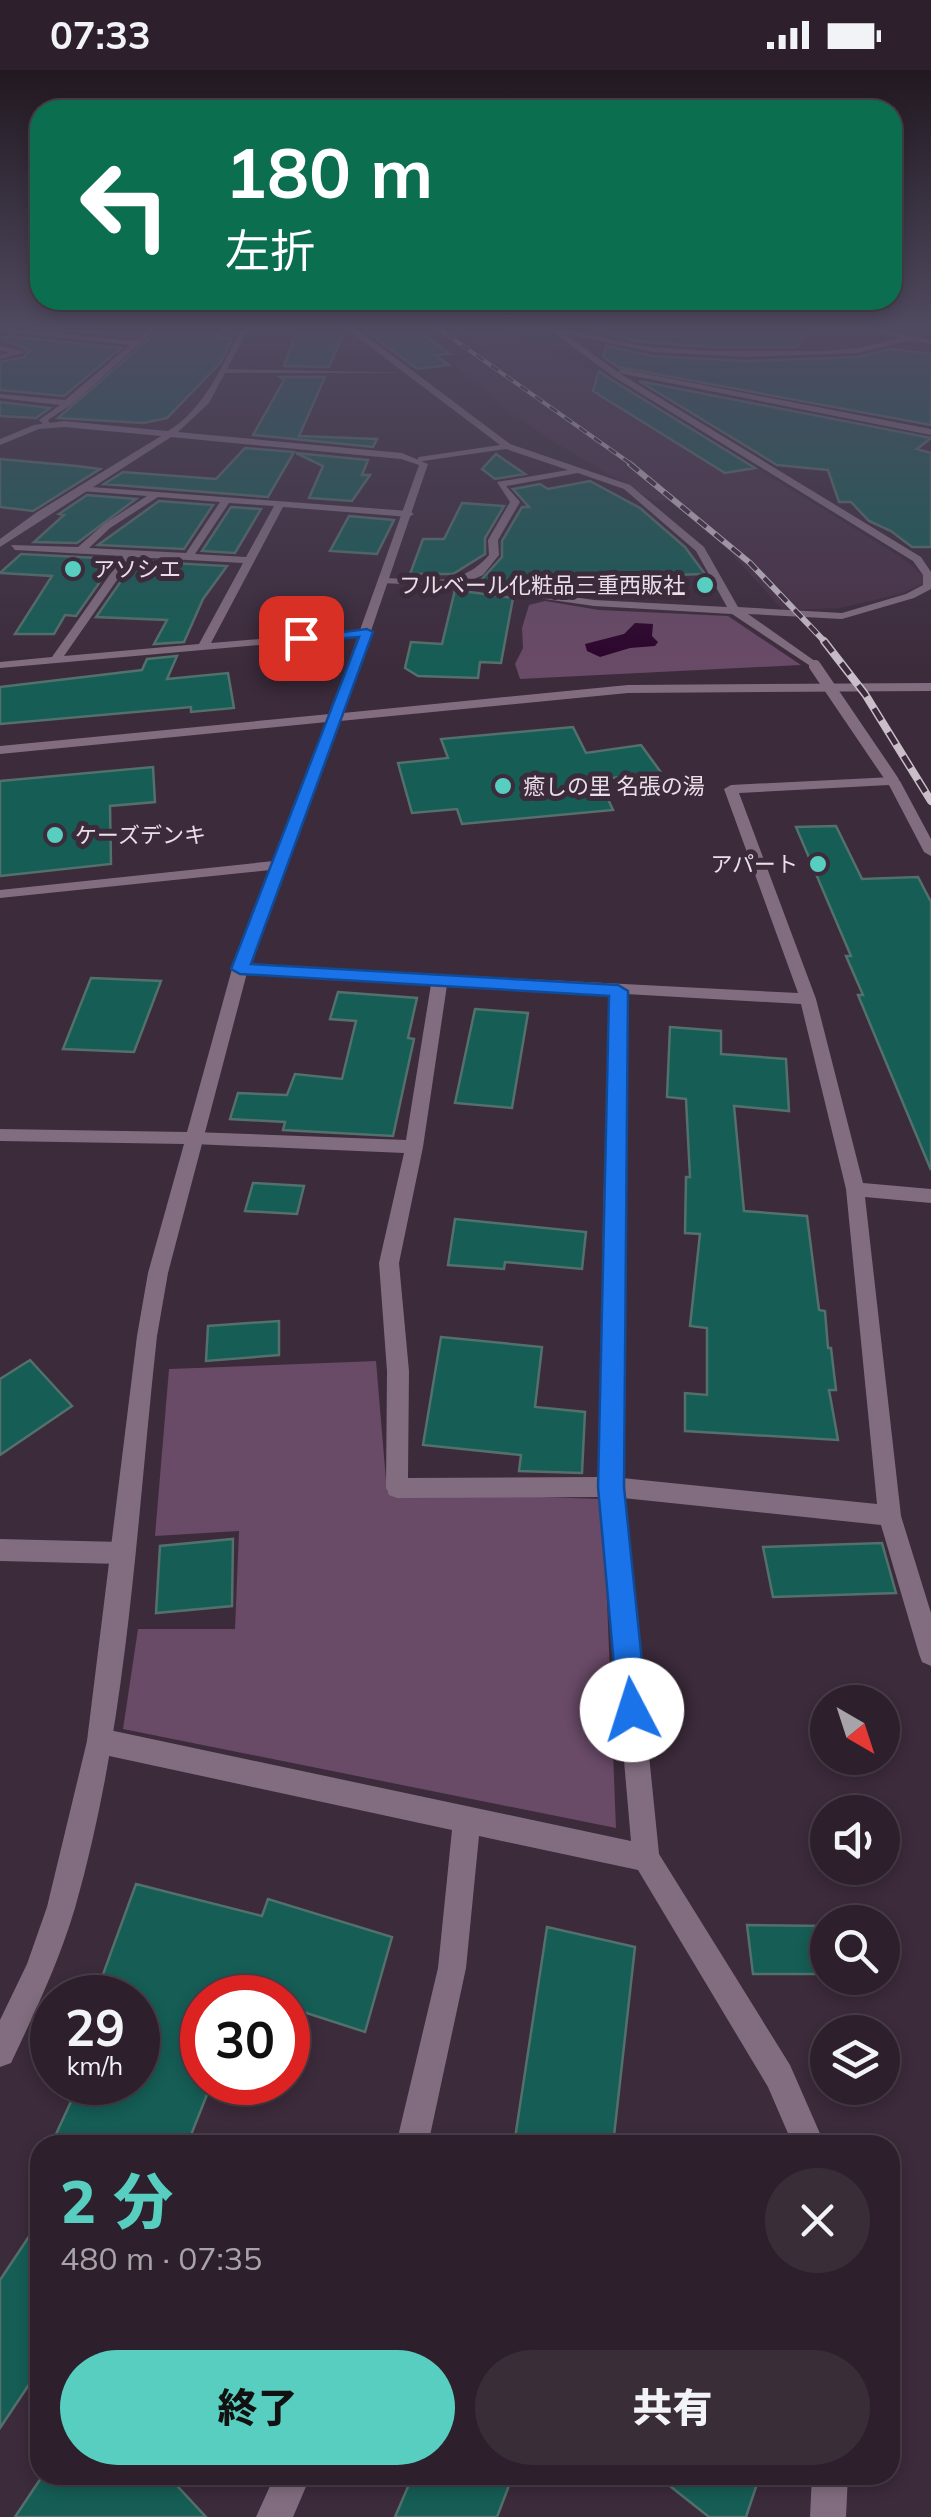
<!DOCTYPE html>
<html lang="ja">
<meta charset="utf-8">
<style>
body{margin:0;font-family:Mulish,"Noto Sans JP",sans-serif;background:#392d38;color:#f1f3f6;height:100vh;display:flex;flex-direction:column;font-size:38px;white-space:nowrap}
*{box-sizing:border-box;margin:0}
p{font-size:32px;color:#a7a3a9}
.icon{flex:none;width:55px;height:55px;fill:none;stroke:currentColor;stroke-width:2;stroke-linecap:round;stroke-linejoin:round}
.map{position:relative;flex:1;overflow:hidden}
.details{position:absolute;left:30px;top:2065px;width:870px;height:350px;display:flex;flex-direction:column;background:#2d202c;border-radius:30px;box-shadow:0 5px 15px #0003,0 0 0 2px #483e48}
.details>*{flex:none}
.guide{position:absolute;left:30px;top:30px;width:872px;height:210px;border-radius:30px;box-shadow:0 5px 15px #0003,0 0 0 2px #483e48;background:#0b6e4f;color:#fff;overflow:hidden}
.needle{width:65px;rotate:141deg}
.controls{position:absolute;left:810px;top:1615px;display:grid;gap:20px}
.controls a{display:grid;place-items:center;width:90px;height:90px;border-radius:50%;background:#2d202c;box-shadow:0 5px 15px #0003,0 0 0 2px #483e48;font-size:50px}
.speed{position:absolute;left:30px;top:1905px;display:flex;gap:20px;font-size:50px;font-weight:700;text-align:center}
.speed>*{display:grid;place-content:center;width:130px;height:130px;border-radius:50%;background:#2d202c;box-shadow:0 5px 15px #0003,0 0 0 2px #483e48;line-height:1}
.speed small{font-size:25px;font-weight:400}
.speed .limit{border:15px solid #d22;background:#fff;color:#111}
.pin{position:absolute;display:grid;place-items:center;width:85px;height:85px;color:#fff;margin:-42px;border-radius:20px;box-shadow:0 5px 15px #0006}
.me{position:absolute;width:110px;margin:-55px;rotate:355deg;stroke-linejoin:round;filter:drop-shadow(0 0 8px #0008)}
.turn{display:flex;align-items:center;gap:35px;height:210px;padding:0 30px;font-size:45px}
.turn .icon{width:130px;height:130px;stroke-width:2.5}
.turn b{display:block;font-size:70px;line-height:85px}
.round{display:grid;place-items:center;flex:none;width:105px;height:105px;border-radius:52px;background:#392d38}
.summary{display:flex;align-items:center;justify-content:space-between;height:170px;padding:0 30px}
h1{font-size:60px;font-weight:800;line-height:75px;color:#58cec0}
.primary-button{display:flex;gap:20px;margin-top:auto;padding:20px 30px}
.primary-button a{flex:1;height:115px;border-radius:60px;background:#58cec0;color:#111;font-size:40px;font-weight:800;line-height:115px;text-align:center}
.primary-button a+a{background:#392d38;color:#f1f3f6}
.status{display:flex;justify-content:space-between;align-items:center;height:70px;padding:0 50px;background:#2d202c;direction:ltr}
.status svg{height:28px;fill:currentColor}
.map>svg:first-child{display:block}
.built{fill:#473146}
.green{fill:#694a67}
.water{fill:#2c042b}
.building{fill:#155d55;stroke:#53706c;stroke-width:2.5}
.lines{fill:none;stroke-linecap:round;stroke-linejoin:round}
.minor{fill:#826d80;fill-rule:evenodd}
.tertiary{fill:#826d80;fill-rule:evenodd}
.rail-far2-casing{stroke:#cabec9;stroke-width:4}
.rail-far1-casing{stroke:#cabec9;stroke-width:6}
.rail-casing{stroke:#cabec9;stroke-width:8}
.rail-far2{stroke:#3c2b3b;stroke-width:2.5;stroke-dasharray:9;stroke-linecap:butt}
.rail-far1{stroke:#3c2b3b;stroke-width:4;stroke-dasharray:11;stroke-linecap:butt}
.rail{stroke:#3c2b3b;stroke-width:5;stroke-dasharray:14;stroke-linecap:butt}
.minor-bridge{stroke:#826d80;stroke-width:12}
.route{fill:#1a73e8;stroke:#114b97;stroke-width:2.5}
.poi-dot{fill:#58cec0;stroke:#3c2b3b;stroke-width:4}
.labels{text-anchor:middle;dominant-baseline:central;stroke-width:10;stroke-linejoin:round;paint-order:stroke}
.far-poi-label{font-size:22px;fill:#eadfe9;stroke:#3c2b3b;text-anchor:start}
</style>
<div class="status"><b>07:33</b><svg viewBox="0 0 49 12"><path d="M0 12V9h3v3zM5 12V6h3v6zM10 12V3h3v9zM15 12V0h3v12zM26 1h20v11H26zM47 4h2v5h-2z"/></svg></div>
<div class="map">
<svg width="931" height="2447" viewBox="0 0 931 2447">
<rect width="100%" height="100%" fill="#3c2b3b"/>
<path class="built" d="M482 254 613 309 899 486 917 500 924 507 923 514 900 524 840 538 783 540 727 479 668 430 654 431 551 370 501 336 454 294 486 282 452 255Z"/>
<path class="green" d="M545 531 599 540 728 546 801 595 520 609 515 594 523 578 522 558 529 535Z
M376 1291 387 1422 603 1429 616 1758 123 1659 138 1559H235L239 1461 155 1466 169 1299Z"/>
<path class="water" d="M635 553 653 554 652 566 658 572 655 576 630 578 600 587 587 581 585 574 624 564Z"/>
<path class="building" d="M37 254H148L133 267 32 257Z
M166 254H229L216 267 232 269 220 293 167 348 143 353 58 348Z
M357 254H410L450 284 435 285 449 295 417 299Z
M631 254H814L796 277H709L642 272 611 265Z
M295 265H343L329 297 284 296Z
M8 266 121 278 64 326 0 320V292L24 287 29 281 2 268Z
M606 276 653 286 746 291 858 287 891 279 931 284V355L618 297 603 287Z
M599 301 612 310 755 398 725 403 593 321Z
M280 307H325L299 366 377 369 373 377 253 365 284 310Z
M639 311 931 368 917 379 931 383V477H912L891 461 869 451 851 432H839L828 400 777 395Z
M0 332 50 338 36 348 0 346Z
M245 378 294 382 268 427 104 414 123 402 216 409Z
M296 383 368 390 362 405H370L352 431 309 428 323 396Z
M496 384 525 404 495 409 482 399Z
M0 389 77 396 100 399 33 441 0 437Z
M590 411 640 438 685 477 705 504 631 506 633 511 540 515 541 518 481 510 502 487V471L522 437H529L513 419 540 414 548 419Z
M87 425 136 429 77 473 34 472 64 445 59 444Z
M159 431 213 435 184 479 98 475Z
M462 433 504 436 485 468V484L453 504H410L423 469H444Z
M231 437 261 439 235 483 202 481Z
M349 446 394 450 377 484 330 481Z
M21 484 116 489 76 546 65 545 54 564H15L52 506 0 503Z
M135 491 227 496 203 529 184 572 154 574 167 550 96 547Z
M455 520 513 528 501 593 480 592 478 608 418 606 405 598 411 572 442 574Z
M177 586 167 609 228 603 234 638 191 642V637L0 654V617L142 600 147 589Z
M573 657 586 683 641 675 660 701 599 710 613 740 462 754 457 739 412 743 398 693 448 688 441 669Z
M153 697 155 732 110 736 111 794 0 806V711Z
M836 756 862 809 918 807 931 832V1100L858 925H863L846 886H851L796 757Z
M91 908 161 911 134 982 63 979Z
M338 922 417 928 408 968 414 969 393 1066 283 1060 285 1052 230 1049 238 1023 287 1025 295 1004 342 1009 356 951 330 949Z
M475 939 528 943 512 1038 455 1033Z
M670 957 721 961V984L786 989 789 1041 734 1036 744 1141 807 1146 819 1240 825 1241 828 1278H831L836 1320H829L838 1370 685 1361V1323L707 1325V1258L690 1256 700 1164 685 1163 686 1107H690L686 1029 667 1027Z
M253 1113 304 1116 297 1144 245 1141Z
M455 1149 586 1162 582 1199 505 1192 504 1199 448 1195Z
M279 1251V1285L206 1291 208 1256Z
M441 1267 542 1277 535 1337 585 1342 582 1403 519 1401 521 1385 423 1375Z
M30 1290 72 1336 0 1385V1309Z
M233 1469 232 1536 156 1543 160 1476Z
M882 1473 896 1523 773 1527 763 1477Z
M136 1814 262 1846 268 1829 392 1867 365 1962 288 1937V1928H259L219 1915 215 1928H202V2012H212L187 2075H51L80 2012H138V1928L98 1918Z
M747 1855 828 1856V1904H753Z
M547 1857 635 1877 613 2075H514Z
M40 2150V2298L0 2358V2210Z
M43 2405H167L206 2447H15Z
M413 2405H513L497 2447H395Z
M656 2405H760L746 2447H709Z"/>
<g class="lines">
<path class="minor" d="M154 254H162L71 335 48 350 52 357H46L39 350 60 335 0 328V324L65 330 130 275 0 261V257L134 271Z
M542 254 641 276 709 281H823L858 278 902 268 840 254H856L931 270V274L910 270 858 283 746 287 653 282 563 263 618 302 621 299 931 359V365L619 303 921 487 931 502V519L914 528 842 549 748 544 819 594V598L815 599 732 544 594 536 453 516 380 513V509L384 508C425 509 460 519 489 485L488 470 510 432 497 412 568 400 506 379 416 392 419 387 500 375 348 260H247L244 256H353L510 374 630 415 704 477 738 537 842 543 906 524 923 515V505L913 491 614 307ZM578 403 624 419 696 481 727 537 594 530 467 512 483 505 499 485 498 470 520 432 506 416Z
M0 276 22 281 23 283 0 289V285L9 283 0 280Z
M78 416 409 441 414 444 409 447 283 437 211 573 367 560 371 561V565L0 598V592L52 587 123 486 15 480 11 475 78 477 104 454 147 426 81 421ZM158 427 220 432 186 483 89 478 110 458ZM229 433 274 436 246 487 195 484ZM133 487 243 493 199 574 64 586Z
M893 707 900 711 931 769V786L924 782 889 715 739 723 816 929 863 1113 931 1119V1133L865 1127 901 1446 931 1543V1596L922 1592 919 1584 881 1455 623 1428 659 1784 790 1995 825 2075H793L768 2017 638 1800 479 1766 466 1898 428 2075H396L438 1898 452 1760 100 1684 91 1680 87 1671 91 1662 100 1658 631 1771 601 1427 397 1428 389 1425 386 1418 387 1301 379 1193 404 1083 193 1074 184 1068 193 1062 406 1070 431 914 240 904 232 899 240 894 798 923 724 719 731 715ZM447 915 610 923 603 1145 600 1407 408 1408 409 1301 399 1193 423 1077ZM626 924 801 934 846 1119 877 1434 622 1408 621 1145Z
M0 1469 121 1472 129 1475 133 1483 129 1491 121 1494 0 1491Z
M275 2405H311L293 2447H256Z
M812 2405H848L846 2447H810Z"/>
<path class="tertiary" d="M244 254H251L227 299 412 303H225L209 333 178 362 402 383 428 394 343 643 628 615 931 613V621L628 623 340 651 248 899 168 1203 157 1266C136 1457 128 1653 75 1838 59 1892 35 1942 11 1993L0 1997V1950L27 1894 47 1837 87 1671 137 1266 148 1203 184 1074 0 1071V1059L187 1062 232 899 270 800 0 828V820L274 791 327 652 0 684V676L330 644 419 395 401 389 171 367 0 477V469L37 442 161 366 64 357 39 359 0 375V369L34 355 64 351 168 361C206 338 223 293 244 254Z"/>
<defs>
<path id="rail-far2" d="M432 254 634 396"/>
<path id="rail-far1" d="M630 394 750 493 826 573"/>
<path id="rail" d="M824 571 865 624 931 731"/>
</defs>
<use href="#rail-far2" class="rail-far2-casing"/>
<use href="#rail-far1" class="rail-far1-casing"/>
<use href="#rail" class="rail-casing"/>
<use href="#rail-far2" class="rail-far2"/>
<use href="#rail-far1" class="rail-far1"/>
<use href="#rail" class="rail"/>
<path class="minor-bridge" d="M815 596 893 711"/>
</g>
<linearGradient id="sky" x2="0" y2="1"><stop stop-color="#211820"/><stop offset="0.43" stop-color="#504a60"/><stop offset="1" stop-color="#504a60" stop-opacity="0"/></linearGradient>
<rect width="931" height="597" fill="url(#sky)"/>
<path class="route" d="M367 559 373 562 251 894 618 915 628 921 624 1417 647 1640 643 1650 632 1654 622 1650 618 1640 598 1417 609 926 240 904 231 899 359 567 301 572 295 568Z"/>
<g class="poi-dot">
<circle cx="73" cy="499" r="10"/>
<circle cx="705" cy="515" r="10"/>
<circle cx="503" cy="716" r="10"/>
<circle cx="55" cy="765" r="10"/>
<circle cx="818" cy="794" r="10"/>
</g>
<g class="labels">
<g class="far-poi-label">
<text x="93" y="499">アソシエ</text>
<text x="685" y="515" text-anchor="end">フルベール化粧品三重西販社</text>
<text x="523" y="716">癒しの里 名張の湯</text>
<text x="75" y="765">ケーズデンキ</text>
<text x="798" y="794" text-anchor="end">アパート</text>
</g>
</g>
</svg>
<div class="controls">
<a><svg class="needle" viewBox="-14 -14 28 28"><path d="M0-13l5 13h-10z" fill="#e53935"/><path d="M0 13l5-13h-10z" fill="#a7a3a9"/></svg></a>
<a><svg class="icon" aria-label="sound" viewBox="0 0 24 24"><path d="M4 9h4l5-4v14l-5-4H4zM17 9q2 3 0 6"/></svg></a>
<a><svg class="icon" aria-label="search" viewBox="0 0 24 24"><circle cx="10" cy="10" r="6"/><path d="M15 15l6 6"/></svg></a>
<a><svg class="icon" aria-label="layers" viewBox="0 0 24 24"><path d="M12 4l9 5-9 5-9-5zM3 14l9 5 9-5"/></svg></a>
</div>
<div class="speed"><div>29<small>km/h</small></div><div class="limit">30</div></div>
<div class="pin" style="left:301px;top:568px;background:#d93025"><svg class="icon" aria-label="arrive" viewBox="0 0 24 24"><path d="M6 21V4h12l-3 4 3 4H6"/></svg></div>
<svg class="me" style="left:632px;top:1640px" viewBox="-20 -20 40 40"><circle r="19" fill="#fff"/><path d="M0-13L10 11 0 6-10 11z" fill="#1a73e8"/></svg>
<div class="guide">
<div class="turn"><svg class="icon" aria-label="left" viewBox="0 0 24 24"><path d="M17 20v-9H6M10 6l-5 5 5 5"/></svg><div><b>180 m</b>左折</div></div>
</div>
<section class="details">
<div class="summary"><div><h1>2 分</h1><p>480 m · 07:35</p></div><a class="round"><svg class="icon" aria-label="close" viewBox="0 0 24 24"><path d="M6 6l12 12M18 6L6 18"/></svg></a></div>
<div class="primary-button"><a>終了</a><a>共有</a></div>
</section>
</div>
